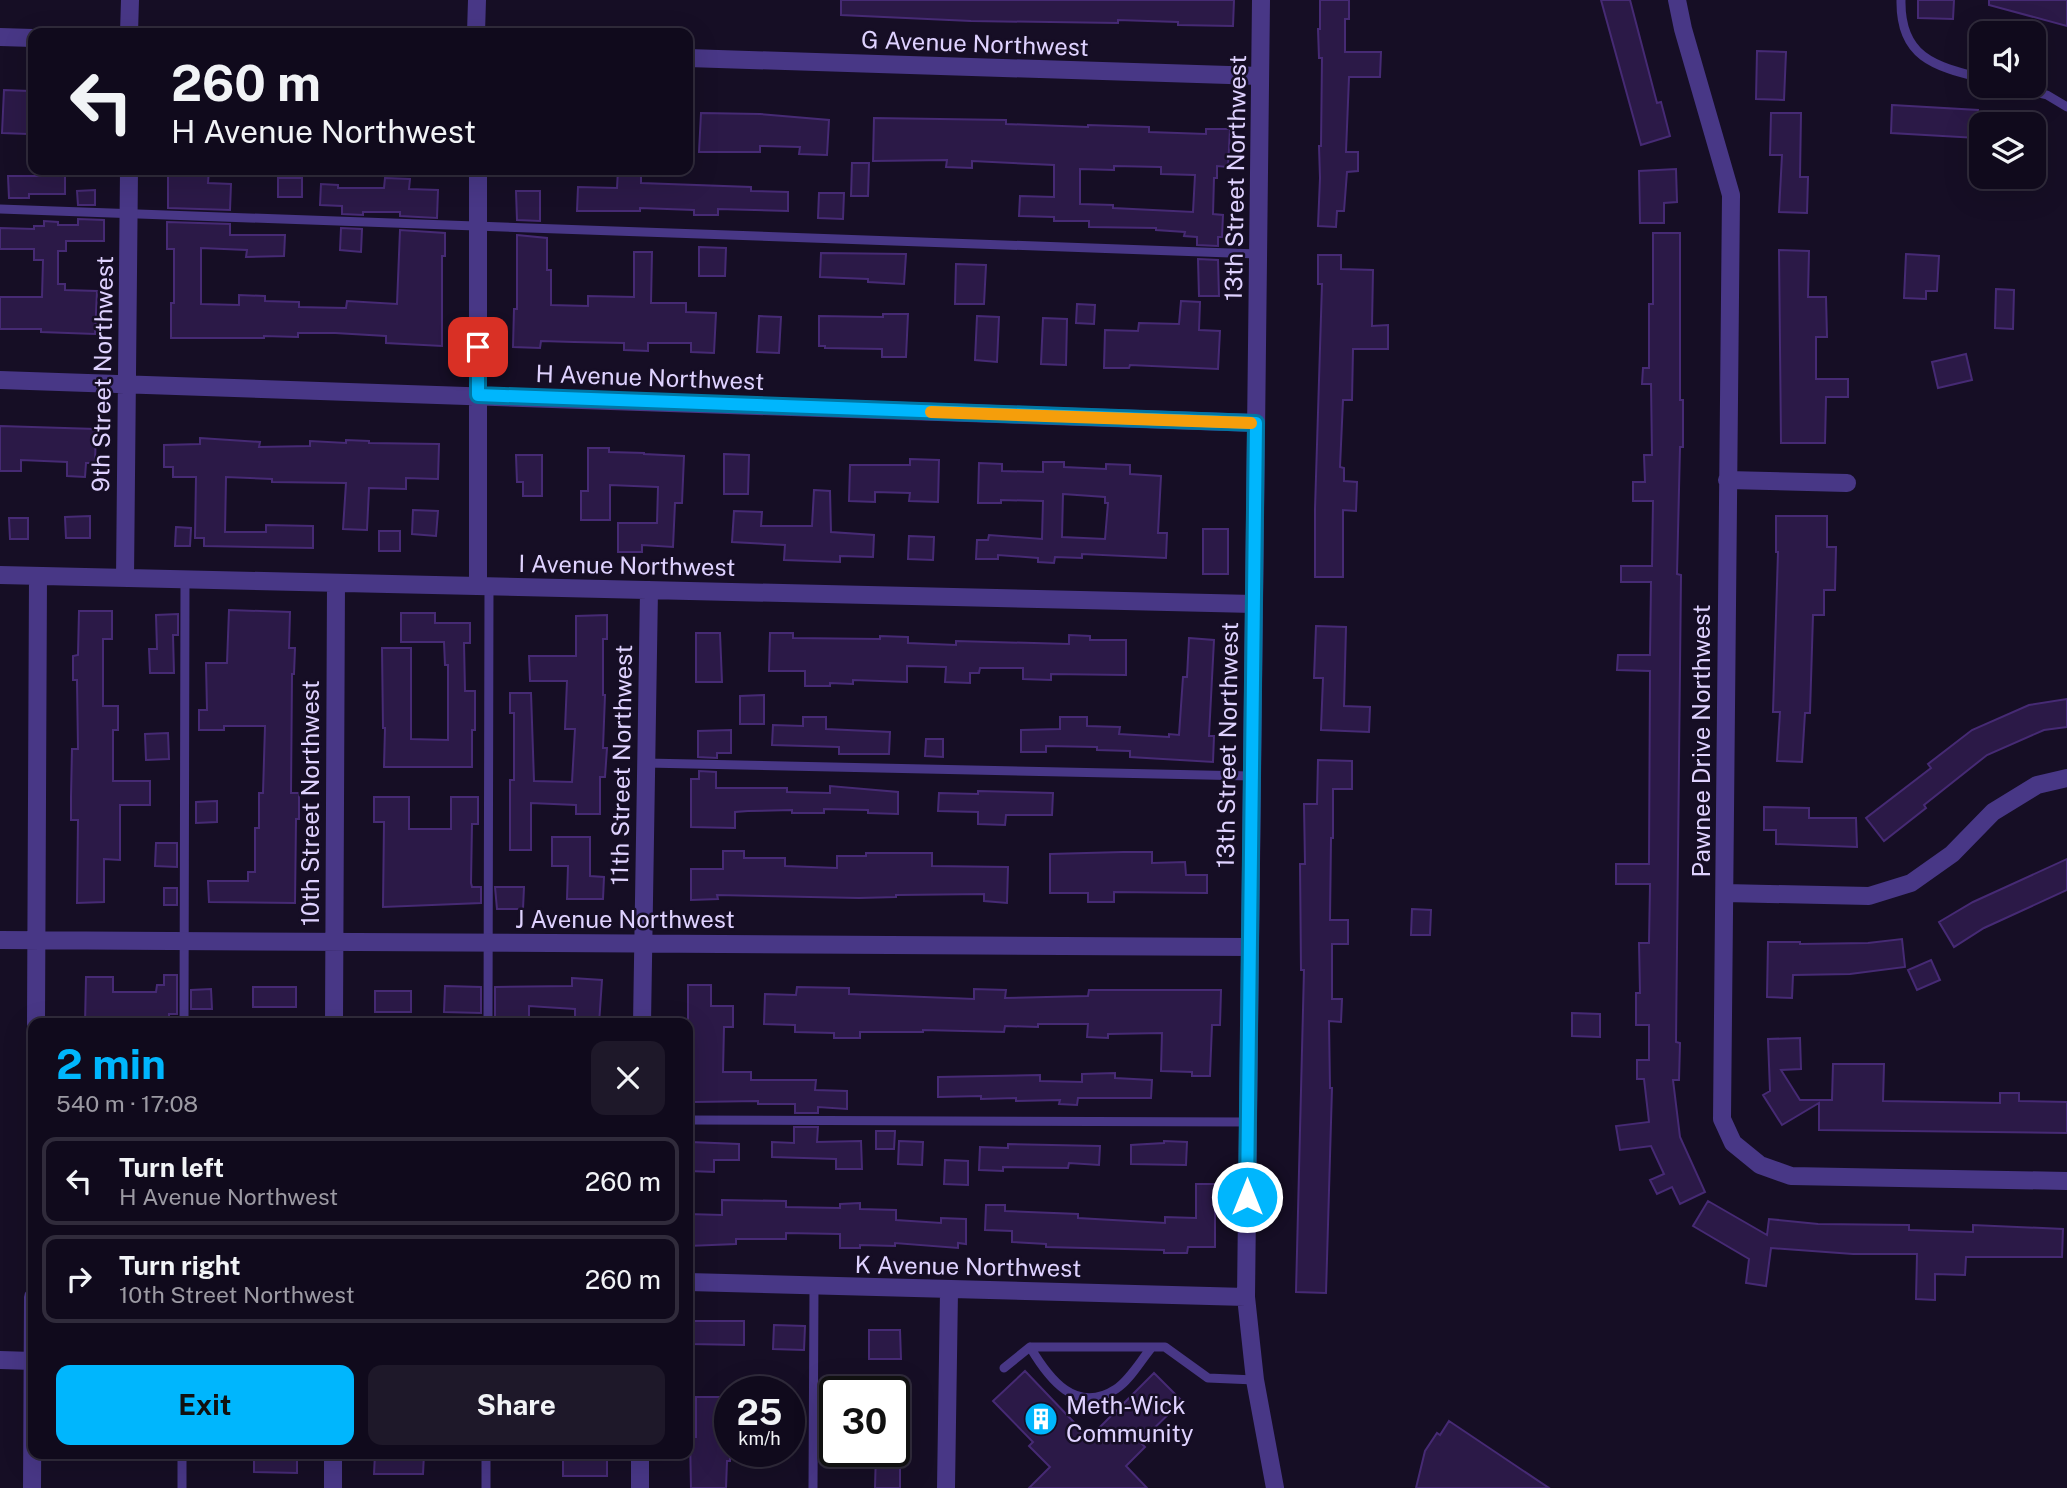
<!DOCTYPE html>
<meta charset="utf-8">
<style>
body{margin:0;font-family:"Public Sans",sans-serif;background:#1e1829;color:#f1f3f6;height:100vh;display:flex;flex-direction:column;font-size:26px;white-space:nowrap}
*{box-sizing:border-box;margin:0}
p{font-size:23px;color:#9c9aa3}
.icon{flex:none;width:38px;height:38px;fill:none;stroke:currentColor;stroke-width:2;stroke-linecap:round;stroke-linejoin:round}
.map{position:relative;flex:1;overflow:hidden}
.details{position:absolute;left:28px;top:1018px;width:665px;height:441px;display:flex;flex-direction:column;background:#100a1c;border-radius:14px;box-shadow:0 7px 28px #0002,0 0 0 2px #302b3b}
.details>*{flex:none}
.top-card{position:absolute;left:28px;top:28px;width:665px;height:147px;border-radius:14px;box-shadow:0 7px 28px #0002,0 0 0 2px #302b3b;background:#100a1c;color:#f1f3f6;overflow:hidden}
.fabs{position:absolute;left:1969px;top:21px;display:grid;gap:14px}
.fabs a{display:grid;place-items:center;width:77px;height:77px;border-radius:14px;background:#100a1c;box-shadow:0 7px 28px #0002,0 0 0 2px #302b3b;font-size:35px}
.speed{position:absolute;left:714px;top:1376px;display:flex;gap:14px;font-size:35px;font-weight:700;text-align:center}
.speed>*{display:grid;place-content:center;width:91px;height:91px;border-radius:50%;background:#100a1c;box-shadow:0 7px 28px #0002,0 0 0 2px #302b3b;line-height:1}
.speed small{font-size:18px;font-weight:400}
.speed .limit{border:4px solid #111;border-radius:10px;background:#fff;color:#111}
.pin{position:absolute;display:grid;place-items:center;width:60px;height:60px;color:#fff;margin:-30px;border-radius:14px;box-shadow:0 4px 10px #0006}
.me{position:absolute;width:77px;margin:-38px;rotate:0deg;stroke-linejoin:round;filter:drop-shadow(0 0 5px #0008)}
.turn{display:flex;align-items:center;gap:24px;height:147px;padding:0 28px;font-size:32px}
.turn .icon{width:91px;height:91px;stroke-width:2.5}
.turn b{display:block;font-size:49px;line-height:60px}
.round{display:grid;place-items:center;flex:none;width:74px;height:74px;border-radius:14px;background:#1e1829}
.overview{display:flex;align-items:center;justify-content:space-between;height:119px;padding:0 28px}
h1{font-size:42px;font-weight:700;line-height:52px;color:#00b6fd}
.action{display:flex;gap:14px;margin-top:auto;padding:14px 28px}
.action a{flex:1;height:80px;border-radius:14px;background:#00b6fd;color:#111;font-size:28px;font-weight:700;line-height:80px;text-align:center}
.action a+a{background:#1e1829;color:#f1f3f6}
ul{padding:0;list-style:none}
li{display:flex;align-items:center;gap:21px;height:88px;margin:0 14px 10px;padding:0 14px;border:4px solid #302b3b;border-radius:14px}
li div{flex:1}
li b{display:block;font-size:26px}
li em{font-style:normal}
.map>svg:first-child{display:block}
.building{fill:#2b1947;stroke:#462a74;stroke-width:2;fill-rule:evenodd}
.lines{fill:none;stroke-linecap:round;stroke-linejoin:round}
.lane{stroke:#483786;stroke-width:9}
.street{stroke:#483786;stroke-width:18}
.route-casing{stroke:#0076a4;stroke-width:18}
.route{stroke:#00b6fd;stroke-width:12}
.slow{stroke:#f59e0b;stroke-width:12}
.labels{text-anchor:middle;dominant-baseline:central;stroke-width:5;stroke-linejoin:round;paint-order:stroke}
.street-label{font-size:24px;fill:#dfd2ff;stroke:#160e25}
.poi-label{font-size:24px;fill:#dfd2ff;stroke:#160e25;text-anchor:start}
</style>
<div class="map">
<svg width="2067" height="1488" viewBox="0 0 2067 1488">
<rect width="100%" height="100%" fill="#160e25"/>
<path class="building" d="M841 0H1234L1233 26 1178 25V22L1118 20V23L971 21 841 15Z
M1320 0H1349V19H1345V52H1381L1380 77H1349L1346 152H1358V171L1347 172 1344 211H1337L1336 227 1318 226 1320 178 1319 146H1321L1322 58H1319L1318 29H1320Z
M1601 0H1630L1657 103 1661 102 1670 136 1641 145Z
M1918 0H1954L1953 19 1918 18Z
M1989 0H2067V26L1989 5Z
M1757 51 1786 52 1784 100 1756 99Z
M4 90 29 91 28 134 2 133Z
M1892 105 1978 110 1977 138 1891 133Z
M701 113 760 114 829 120 827 155 799 154 800 147 760 146V152H699Z
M1771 113H1801L1800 177H1808L1807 213 1779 212 1782 155H1770Z
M874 118 1006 120V124L1088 127V125L1149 127V132L1206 134V129H1230L1228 167 1217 166V178H1214L1213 214 1223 215 1222 237H1218V246L1197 245V237L1184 236 1185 232 1156 230V228L1089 227V221H1054V217L1019 216 1020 196 1054 197V165L972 161V168L946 167 947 160 873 161ZM1114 166 1161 167V174L1195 175 1193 212 1113 208V205L1080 204V169L1114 170Z
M852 163H869L868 196H851Z
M1676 169 1677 202 1664 203V223H1640L1639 171Z
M168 170H209L208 183 231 184 230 210 168 208Z
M618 170H641V183L751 187V191L788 192V211L718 209V215H694V210L640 208V211H577L578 187 617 188Z
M46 173H65V194H29V198H9L8 176H46Z
M278 178H302V197H278Z
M385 178 410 179 409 189 438 190 437 218 400 216V212H363V215L342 214V206L320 205 321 184 338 185V188H384Z
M95 190V205H78L77 191Z
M516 191H540V221L517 220Z
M819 193H844L843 219 818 218Z
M78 219 104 220V241H66V251H58V284H65V290L97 291 95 334 41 332V329H0V297H42L43 260H34V249H0V228L34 229V226H44V221L58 222V225H78Z
M167 222 230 224V235H285L284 256 246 257 247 250 201 248V304L239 305V295L265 296V301L299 302V307L346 308 347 301 397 304 400 230 445 233V256H442V346L386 343V336L335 333H298V337L264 336V338H171V303H174V249H167Z
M341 228 362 229 361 252 340 250Z
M1653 233H1680V400H1683V447H1680L1677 574 1681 575 1676 1042 1680 1043 1679 1080H1673L1680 1137 1705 1192 1680 1204 1672 1187 1657 1194 1650 1180 1664 1174 1651 1146 1620 1150 1616 1126 1649 1122 1644 1079H1637V1060H1649V1025H1636V993H1640L1639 943H1649L1650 884H1616V864H1649L1650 671 1617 670 1618 655H1650L1651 582H1621V566H1652L1653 501H1633V482H1645L1644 455H1652L1651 384H1642L1643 368H1649V304H1653Z
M517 235 547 238V270H551V305L588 306V296L634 297V252H652L651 303H686V312L716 313 714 353 691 352V343H648V351L624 350V343L574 342 541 341 540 348 513 347 514 309H517Z
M699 247 726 248 725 276H699Z
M1779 250 1809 251 1808 297H1826L1827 337H1816V379H1848V397H1826L1825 443H1781Z
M821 253 906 254 904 284 868 282V279L820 277Z
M1906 254 1939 256 1937 291H1926V299L1904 298Z
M1318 255H1341V269L1373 270 1372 326 1388 325V349H1353L1352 400H1343L1340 467 1344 468V481L1357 482 1356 511 1343 510V577H1315V509L1322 284H1318Z
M1198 259 1218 260 1219 296H1199Z
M956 264 986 265 984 304H955Z
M1996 289 2014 290 2013 329 1995 328Z
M1181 301 1200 302 1199 330 1220 331 1218 369 1130 365 1129 368H1104L1105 330 1138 331 1139 323 1179 324Z
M1077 304 1095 305 1094 324 1076 323Z
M883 314H908L906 357H882V349L825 348V346H819V316L883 317Z
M759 316 781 317 779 353 757 352Z
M977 316 999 317 997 362 975 360Z
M1043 318 1067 319 1066 365 1041 364Z
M1966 354 1972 380 1938 388 1932 362Z
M0 426 96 429 95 463H86L85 477 67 476V462L21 460V471H0Z
M200 438 260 442 259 447 310 446V441L346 443V440L369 441V443L439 444 438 479 406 478V489L369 488 367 530 343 529 346 483 272 482V479L226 477 225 532H266V525L313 526V548L204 546V538H195L196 477H173V467H164V445L200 444Z
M588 448H609V452L644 453V454L684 456 682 503H675L673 547 642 545V552H618V523H657L658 487 610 485V520H581V491H588Z
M724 454 749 455 748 494H724Z
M516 455H542V496H523V482H517Z
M910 459 939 460 938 502 909 501 910 493 875 492V502L849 501 850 465H910Z
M1043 462H1064V467L1106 469V464L1130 465V474L1161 476 1158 533H1167L1166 558 1082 554V558L1055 557 1054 563 1038 562V558L998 555V559H976L977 540H988L989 535 1042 539 1043 501 1001 500V503H978L979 463 1002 464V471L1043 472ZM1063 494 1105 497V503H1108L1105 539 1062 537Z
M814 490 830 491 831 532 874 535 873 557 840 556V562L784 560 785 545 732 542 734 511 762 512 761 526H812Z
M413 510 438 511 436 536 412 534Z
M90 516V538H66L65 517Z
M1776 516H1827V547H1836L1835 590H1824V615H1813L1810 713H1805L1802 762 1777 761 1780 712H1773L1778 552H1776Z
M9 518H28V539H10Z
M176 527 191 528 190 546H175Z
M1203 529H1228V574H1203Z
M379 531H400V551H379Z
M909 536 934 537 933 560 908 559Z
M229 610 290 612 289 648H295L294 674H292L291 793H299V819H296L295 903 209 902 208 881H248V872H255V828H259V793H263L265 726H224V730H199V710H207L206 663H227Z
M79 611H112V639H103V706H118V730H113V781H150V805H120V860L104 859V902L77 903 78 820H71V797L72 749H78L77 680H73V656L78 655Z
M401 613H435V623H470V643H464L465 691H475V730H472V767H384L385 728H383L382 648H411V739L448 740V665H445L444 642H401Z
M178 614V635H173L174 673H150L149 649H157L156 615Z
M607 615V639H603V695H605L603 748H607L605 777H600V814H576V805L531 803V850H510V780H514V713H510V693H531L534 781 572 782 575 729H565L567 681H530L529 656H576V616Z
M1316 626 1346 627 1344 706 1370 707 1369 732 1321 730 1323 678H1314Z
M696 633H720L722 682H696Z
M770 633H793V638L880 639V636L908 637V643L956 645V641L1069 644V635L1090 636V640H1126V675L1051 674V680L1023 679V668H980L979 673H970V683L945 682 946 667 907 666V682L853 680V684L830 683V686H805V671H769Z
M1189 638 1214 640 1209 736H1214L1213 762 1130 757V751L1097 750V747L1046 746V752H1021V730L1060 729V717H1087V726L1120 727 1119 734 1169 737V734L1179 735 1183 677H1187Z
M764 695V724H740V696Z
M2067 699V727L2044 730 1987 755 1924 805 1926 808 1884 841 1866 818 1931 768 1928 764 1972 730 2029 705Z
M803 717H826V729L890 732 889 754H839V747L772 745 773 725 803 726Z
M731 730V753H717V758L698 757V731Z
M168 733 169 759 146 760 145 734Z
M926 739H943V757L925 756Z
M1318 760 1352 761V789H1333V838H1331L1330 920H1348V944H1332V999H1342L1341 1022 1329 1021 1330 1088H1332L1326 1293 1296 1292 1304 970H1301L1300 864H1305L1304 804H1317Z
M699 771 716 772V788H787V792L830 793V786L898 792V814L868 813V810L824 809V813H792V810L748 811 735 812V828L691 827V779H699Z
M978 791 1053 793 1052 815H1006L1005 825 978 824V812L938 811 939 793 978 794Z
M374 797H409V829H451V797H478V824H472L471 883 472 887H481V903L383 907 384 822H374Z
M217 801V822L196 823V802Z
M1764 807 1809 808V818H1856L1857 847 1776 844V830H1764Z
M552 837H590V876L604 877 603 899H567L568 866H552Z
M156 843H177V867L155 866Z
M723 851H744V858H785V866L837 868V856H866V853H932V866L1008 867 1007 903 984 901V894L896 895V897L859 898 717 895 718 899 691 900V869H723Z
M1123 852H1152V863L1185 862 1186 875H1207V893L1114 892V902H1088V893H1050V854Z
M2067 859V890L1984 928 1954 947 1939 922 1973 902Z
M495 887H524L523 909H497Z
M164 888H177V905H164Z
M1412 909 1431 910 1430 935H1411Z
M1902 939 1905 967 1850 974 1793 975 1792 998 1767 997 1768 942H1800V944L1868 943Z
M1931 960 1940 980 1917 990 1908 970Z
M164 975H177V1014H169V1024H85L86 977H113V992H156L157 985H164Z
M572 978 602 980 599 1024H575V1009L529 1006V1024H495V987L572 986Z
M688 985H711V1006H733V1027H724L723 1072H751V1080H816L815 1090 847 1091V1109L818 1107V1113H795V1104H758V1101L694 1102V1067L688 1066Z
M445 986 481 987V1013L444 1012Z
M253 987H296V1007H253Z
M797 987 849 988V994L974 999V989L1006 990 1005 998 1088 996 1089 990H1221L1220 1025H1212L1210 1076H1192V1072L1161 1071 1162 1033 1108 1034V1038L1087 1037 1088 1024H1038V1027L1005 1026 1004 1032 923 1030V1032H860V1038H834V1033L795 1032V1025L764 1024 765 994 796 995Z
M211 989 212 1009H191V990Z
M375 991H411V1012H375Z
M1572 1013 1600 1014V1037L1572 1036Z
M1800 1038 1801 1069 1781 1070 1800 1100H1832L1833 1064H1884L1883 1101 2000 1103V1093H2019V1101L2067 1102V1133L1819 1130V1103L1782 1125 1763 1095 1770 1091 1768 1039Z
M1115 1073V1078L1152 1080 1151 1098H1078L1077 1105 1059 1104 1060 1100 1016 1101V1098L981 1099V1096L938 1097V1077L1040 1075V1081L1082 1082V1074Z
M794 1127H818L817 1142 861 1141 862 1169H836V1159L772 1157V1142L794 1143Z
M876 1131H895L894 1149H876Z
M899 1141 923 1142 922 1165 898 1164Z
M1164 1141 1187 1142 1186 1165 1131 1164V1145L1164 1143Z
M690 1142 739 1144V1160H714V1172L689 1171Z
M1008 1144 1100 1146 1099 1165 1069 1163 1068 1168 1003 1167V1171L979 1170 980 1147 1008 1148Z
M945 1160 968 1161V1185L944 1184Z
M1196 1184H1215V1247H1188L1187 1253H1164V1250L1046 1247V1244L1012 1242V1231L985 1230 986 1205H1005V1211L1078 1214V1218L1165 1223V1217L1196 1218Z
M722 1200 786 1201V1207L840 1208V1204L860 1203V1209L896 1210V1220L941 1223V1218L966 1219V1244L958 1243V1248L895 1243V1246L860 1245V1248H840V1234L786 1233V1239H736V1244L688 1246V1214L722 1215Z
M1708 1201 1767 1235 1769 1219 1818 1224 1909 1225V1230L1973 1232V1225L2063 1229 2062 1257H1966L1965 1275 1935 1274V1300L1916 1299 1917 1254H1853L1771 1248 1766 1286 1746 1283 1749 1259 1693 1226Z
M689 1321H744V1345L689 1344Z
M774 1325 805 1326 804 1350 773 1349Z
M869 1330H900L901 1359H869Z
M1025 1371 1089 1438 1154 1373 1182 1401 1140 1442 1145 1447 1126 1466 1147 1488H1029L1050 1467 1029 1446 1033 1442 993 1401Z
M696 1397H730V1461H727L726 1488H691L690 1437H696Z
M1449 1421 1549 1488H1416L1425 1451 1437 1433 1440 1435Z
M876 1451H900V1488H875Z
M254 1454H297V1473L254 1472Z
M375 1454H424L423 1474H374Z
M563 1454H607V1476H563Z"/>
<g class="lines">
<path class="lane" d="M1901 0C1900 57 1934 66 1981 78
M2011 86 2047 95 2067 107
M0 209 1258 254
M646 763 1251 776
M184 1024 185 580
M488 1024 489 587
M688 1120 1248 1122
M1030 1347C1049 1379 1076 1415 1116 1389 1130 1380 1141 1360 1152 1347
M1004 1368 1030 1347H1165L1208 1378 1255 1380
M182 1488V1454
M486 1488V1454
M813 1488 814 1287"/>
<path class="street" d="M1261 0 1246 1297 1255 1380 1275 1488
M1677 0 1683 29 1731 195 1722 1119 1733 1143 1760 1165 1791 1176 2067 1181
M129 33 130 0
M476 33 477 0
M0 37 33 38
M688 58 1260 76
M478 170V586
M0 380 1256 423
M1727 480 1847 483
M0 575 1254 604
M125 578 129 170
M1725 893 1869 896 1911 883 1952 854 1993 812 2037 785 2067 778
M0 940 1249 947
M36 1024 38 576
M334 1024 336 583
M642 1024 649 590
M688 1282 1246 1297
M0 1360 33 1361
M32 1488 33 1297
M333 1488V1454
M640 1488V1454
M946 1488 949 1291"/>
</g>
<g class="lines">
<defs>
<path id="route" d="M478 347V395L1256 423 1247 1197"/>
</defs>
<use href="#route" class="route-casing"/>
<use href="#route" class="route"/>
<path class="slow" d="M931 412 1251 423"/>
</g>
<defs>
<symbol id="building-disc" viewBox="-11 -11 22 22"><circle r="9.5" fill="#00b6fd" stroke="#160e25"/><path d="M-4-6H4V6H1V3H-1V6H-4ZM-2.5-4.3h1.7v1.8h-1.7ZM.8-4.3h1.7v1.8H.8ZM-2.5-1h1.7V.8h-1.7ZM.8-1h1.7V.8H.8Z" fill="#fff"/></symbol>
</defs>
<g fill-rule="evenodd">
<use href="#building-disc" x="1022" y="1400" width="38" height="38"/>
</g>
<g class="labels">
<g class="street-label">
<text transform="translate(975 43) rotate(2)">G Avenue Northwest</text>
<text transform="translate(1235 178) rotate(-89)">13th Street Northwest</text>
<text transform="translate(102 374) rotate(-89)">9th Street Northwest</text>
<text transform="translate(650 377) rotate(2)">H Avenue Northwest</text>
<text transform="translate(627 565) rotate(1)">I Avenue Northwest</text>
<text transform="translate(1701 741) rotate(-90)">Pawnee Drive Northwest</text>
<text transform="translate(1227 745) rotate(-89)">13th Street Northwest</text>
<text transform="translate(621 765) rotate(-89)">11th Street Northwest</text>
<text transform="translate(310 803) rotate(-90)">10th Street Northwest</text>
<text x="625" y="919">J Avenue Northwest</text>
<text transform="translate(968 1266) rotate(1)">K Avenue Northwest</text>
</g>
<g class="poi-label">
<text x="1066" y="1405">Meth-Wick<tspan x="1066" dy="28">Community</tspan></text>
</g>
</g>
</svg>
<div class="fabs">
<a><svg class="icon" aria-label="sound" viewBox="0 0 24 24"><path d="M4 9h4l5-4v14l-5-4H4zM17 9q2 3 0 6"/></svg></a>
<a><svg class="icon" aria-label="layers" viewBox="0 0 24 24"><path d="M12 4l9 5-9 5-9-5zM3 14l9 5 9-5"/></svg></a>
</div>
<div class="speed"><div>25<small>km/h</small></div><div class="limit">30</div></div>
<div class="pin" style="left:478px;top:347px;background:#d93025"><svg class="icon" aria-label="arrive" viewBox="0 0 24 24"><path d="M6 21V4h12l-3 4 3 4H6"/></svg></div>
<svg class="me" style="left:1247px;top:1197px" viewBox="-20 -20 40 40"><circle r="17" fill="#00b6fd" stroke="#fff" stroke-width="3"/><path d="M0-11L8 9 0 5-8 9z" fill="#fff"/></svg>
<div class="top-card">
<div class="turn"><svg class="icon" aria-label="left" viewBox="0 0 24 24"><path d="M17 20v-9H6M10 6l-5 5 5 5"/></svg><div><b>260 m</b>H Avenue Northwest</div></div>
</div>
<section class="details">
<div class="overview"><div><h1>2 min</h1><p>540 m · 17:08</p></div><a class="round"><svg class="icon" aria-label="close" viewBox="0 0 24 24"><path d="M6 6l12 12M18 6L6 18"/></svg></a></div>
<ul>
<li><svg class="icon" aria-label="left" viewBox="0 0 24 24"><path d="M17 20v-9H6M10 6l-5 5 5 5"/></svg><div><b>Turn left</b><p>H Avenue Northwest</p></div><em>260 m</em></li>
<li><svg class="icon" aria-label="right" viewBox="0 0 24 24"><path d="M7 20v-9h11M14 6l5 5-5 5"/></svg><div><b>Turn right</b><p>10th Street Northwest</p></div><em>260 m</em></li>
</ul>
<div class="action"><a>Exit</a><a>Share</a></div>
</section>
</div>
